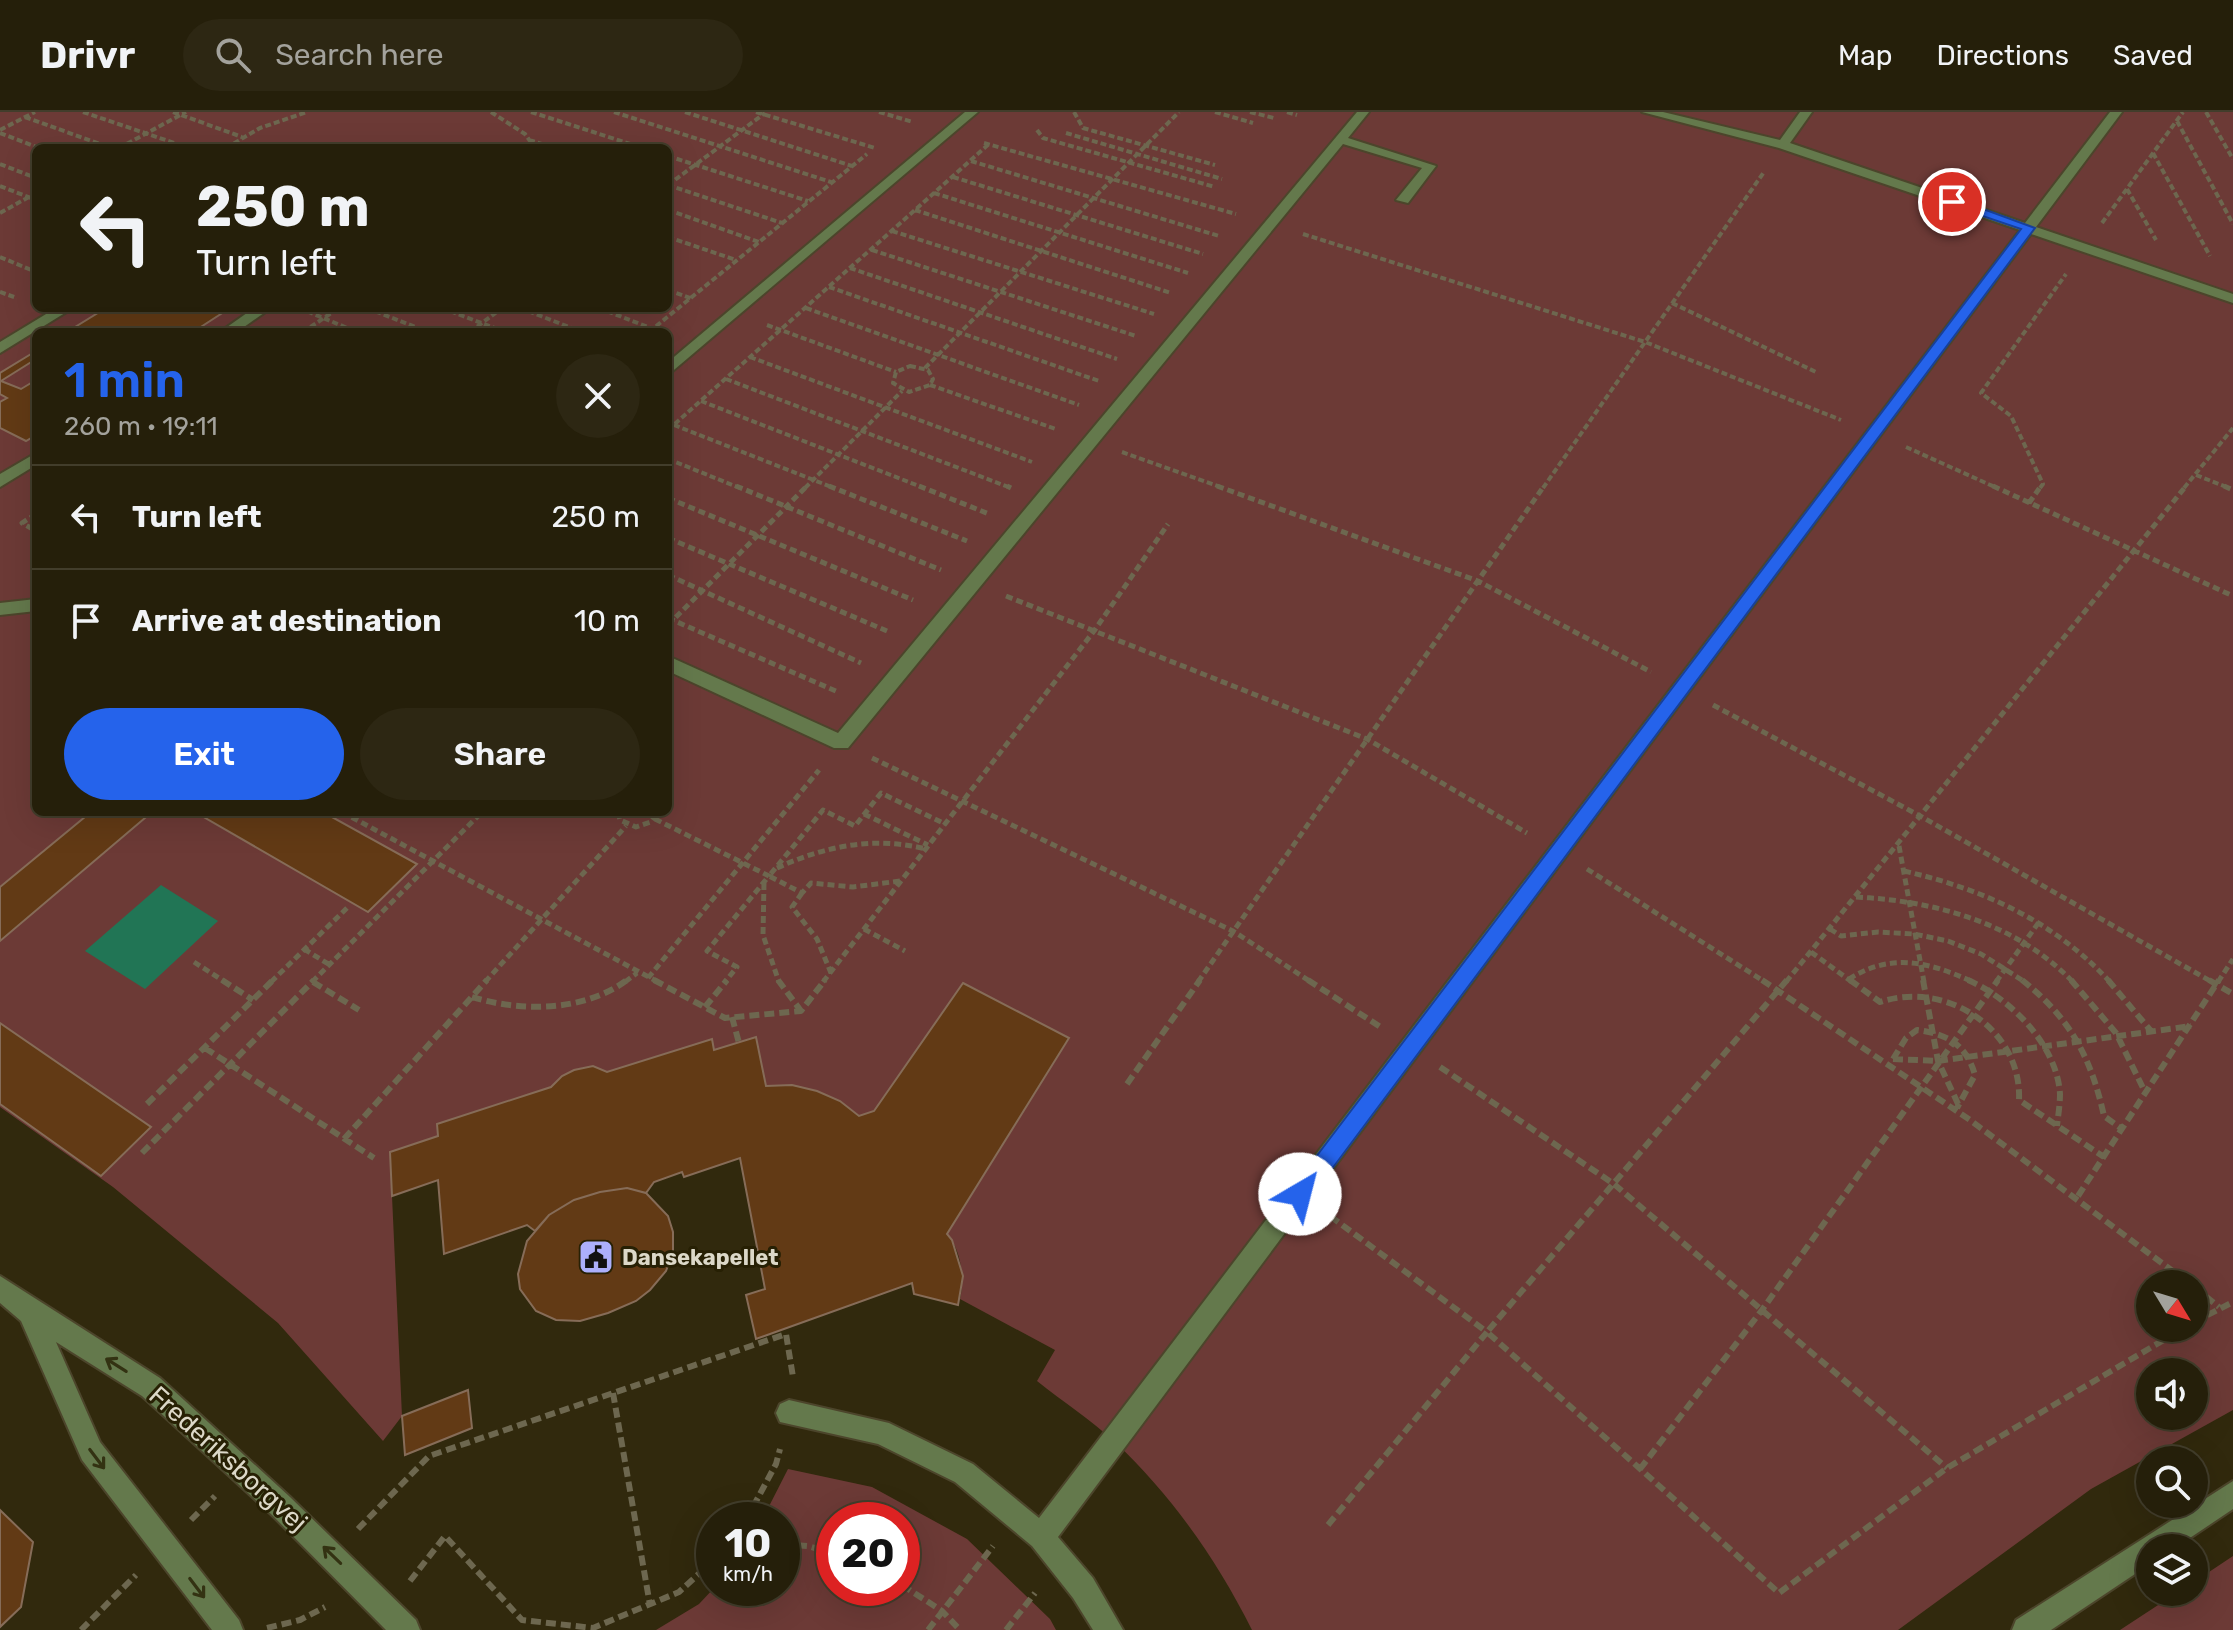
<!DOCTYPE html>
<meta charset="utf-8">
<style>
body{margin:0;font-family:Rubik,sans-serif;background:#2d2713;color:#f1f3f6;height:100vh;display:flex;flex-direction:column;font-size:30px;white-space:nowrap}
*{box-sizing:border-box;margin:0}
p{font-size:26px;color:#a3a29c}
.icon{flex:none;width:44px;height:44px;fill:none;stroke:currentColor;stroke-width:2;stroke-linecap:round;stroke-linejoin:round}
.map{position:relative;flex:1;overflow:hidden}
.panel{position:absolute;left:32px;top:216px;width:640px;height:488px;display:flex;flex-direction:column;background:#251f0a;border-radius:12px;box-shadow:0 8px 32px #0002,0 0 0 2px #423d2b}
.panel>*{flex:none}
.guide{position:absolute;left:32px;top:32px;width:640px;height:168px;border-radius:12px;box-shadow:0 8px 32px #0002,0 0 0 2px #423d2b;background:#251f0a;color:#f1f3f6;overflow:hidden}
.needle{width:52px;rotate:128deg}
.controls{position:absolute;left:2136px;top:1158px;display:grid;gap:16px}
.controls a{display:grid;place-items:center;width:72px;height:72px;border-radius:50%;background:#251f0a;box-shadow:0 8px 32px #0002,0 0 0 2px #423d2b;font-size:40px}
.speed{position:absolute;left:696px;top:1390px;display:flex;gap:16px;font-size:40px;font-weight:700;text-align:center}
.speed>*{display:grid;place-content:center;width:104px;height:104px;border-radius:50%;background:#251f0a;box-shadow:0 8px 32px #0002,0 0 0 2px #423d2b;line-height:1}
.speed small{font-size:20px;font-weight:400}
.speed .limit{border:12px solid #d22;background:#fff;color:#111}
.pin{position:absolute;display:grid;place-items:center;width:68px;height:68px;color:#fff;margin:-34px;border:4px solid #fff;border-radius:50%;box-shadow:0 2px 8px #0007}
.me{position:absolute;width:88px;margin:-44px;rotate:37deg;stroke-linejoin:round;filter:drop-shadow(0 0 6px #0008)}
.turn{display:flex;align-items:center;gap:28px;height:168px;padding:0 32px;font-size:36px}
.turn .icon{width:104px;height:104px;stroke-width:2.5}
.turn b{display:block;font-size:56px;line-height:68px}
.round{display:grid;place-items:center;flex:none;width:84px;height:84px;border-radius:42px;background:#2d2713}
.headline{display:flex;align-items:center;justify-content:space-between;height:136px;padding:0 32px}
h1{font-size:48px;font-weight:600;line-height:60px;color:#2563eb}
.action{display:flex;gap:16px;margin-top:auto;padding:16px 32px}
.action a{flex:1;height:92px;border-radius:48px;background:#2563eb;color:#fff;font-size:32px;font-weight:600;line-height:92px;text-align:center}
.action a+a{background:#2d2713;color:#f1f3f6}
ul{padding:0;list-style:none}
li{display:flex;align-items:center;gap:24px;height:104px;padding:0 32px;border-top:2px solid #423d2b}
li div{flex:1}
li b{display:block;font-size:30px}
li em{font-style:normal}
header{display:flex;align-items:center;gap:48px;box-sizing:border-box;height:112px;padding:0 40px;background:#251f0a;border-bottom:2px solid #423d2b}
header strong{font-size:38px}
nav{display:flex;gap:44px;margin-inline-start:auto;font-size:28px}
.search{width:560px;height:72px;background:#2d2713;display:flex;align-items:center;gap:20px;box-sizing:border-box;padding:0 28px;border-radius:44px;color:#a3a29c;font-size:30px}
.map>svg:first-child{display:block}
.green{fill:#6c3a36;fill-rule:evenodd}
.water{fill:#217555}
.building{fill:#623a15;stroke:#866c58;stroke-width:2}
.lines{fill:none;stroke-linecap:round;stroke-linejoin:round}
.minor-casing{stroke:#4c452b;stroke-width:4}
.path-far2{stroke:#6d674f;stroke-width:4;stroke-dasharray:6 3;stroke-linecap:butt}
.path-far1{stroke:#6d674f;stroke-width:5;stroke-dasharray:7 4;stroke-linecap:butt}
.path{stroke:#6d674f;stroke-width:6;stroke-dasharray:10 5;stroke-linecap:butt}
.minor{fill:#64794c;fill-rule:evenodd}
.oneway{stroke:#333212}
.route{fill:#2563eb;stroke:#184099;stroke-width:2}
.labels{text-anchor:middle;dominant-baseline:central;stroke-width:6;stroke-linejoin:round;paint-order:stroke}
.poi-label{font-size:22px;font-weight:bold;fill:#dcd8c8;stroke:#272004;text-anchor:start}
.near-street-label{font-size:26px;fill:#dcd8c8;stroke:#272004}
</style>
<header>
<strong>Drivr</strong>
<div class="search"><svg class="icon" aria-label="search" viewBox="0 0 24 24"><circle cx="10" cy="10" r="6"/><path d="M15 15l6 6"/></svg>Search here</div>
<nav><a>Map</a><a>Directions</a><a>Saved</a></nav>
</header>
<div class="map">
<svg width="2233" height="1518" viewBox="0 0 2233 1518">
<rect width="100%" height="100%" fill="#31290d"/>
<path class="green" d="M0 0H2233V1298L2091 1377 1898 1518H1252C1217 1448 1172 1384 1115 1330 1091 1308 1062 1289 1037 1269L1055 1238 960 1187C965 1167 961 1137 947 1122L1069 926 963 871 874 999 859 1004C830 981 803 973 766 974L756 926 714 938 711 928 607 960C586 948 566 960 551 975L438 1024 390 1040 402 1304 383 1329 278 1211 113 1075 0 995ZM36 36H668V196H36ZM36 220H668V700H36ZM2150 1172H2194V1216H2150ZM2150 1260H2194V1304H2150Z
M788 1357 872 1375 967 1427 1050 1507 1056 1518H656L699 1492 714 1476H782V1408H762ZM834 1408H902V1476H834Z
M2233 1444V1518H2120L2178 1480H2194V1470Z"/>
<path class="water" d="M161 773 218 809 145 877 85 839Z"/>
<path class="building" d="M106 196H230L193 220H67Z
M36 239V247L1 269 21 277 36 268V323L26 329 0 316V290L7 286 0 282V261Z
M91 700H152L0 829V775Z
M195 700H323L417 752 368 800Z
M963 871 1069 926 947 1122 952 1128 963 1164 958 1193 914 1182 912 1171 756 1227 746 1183 765 1177 740 1046 684 1065 682 1060 654 1070 646 1081 627 1076 600 1080 574 1088 549 1103 535 1119 527 1113 444 1142 438 1068 392 1084 390 1040 438 1024 437 1012 551 975 562 964 574 958 593 954 607 960 712 927 714 938 756 925 766 974 792 973 817 979 840 989 859 1004 874 999Z
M0 911 151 1015 101 1064 0 992Z
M627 1076 646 1081 668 1104 673 1120V1140L666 1159 650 1178 636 1189 608 1201 580 1209 556 1208 536 1199 520 1177 518 1162 527 1129 549 1103 574 1088 600 1080Z
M468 1278 472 1316 405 1343 402 1304Z
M0 1398 33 1430 21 1495 0 1515Z"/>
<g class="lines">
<defs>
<path id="minor" d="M965 0H978L668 263V250Z
M1357 0H1369L1348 26 1436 54 1408 91 1396 88 1422 56 1343 32 848 636H834L668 559V544L838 621Z
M1642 0H1663L1780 28 1800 0H1812L1790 31 2025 111 2110 0H2122L2036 115 2233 182V191L2031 122 1058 1425 1093 1466 1123 1518H1093L1073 1486 1032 1434 955 1370 878 1332 780 1310 776 1301 780 1292 789 1288 889 1311 973 1352 1039 1406 2020 118 1779 36Z
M56 196H73L0 241V230Z
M254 196H271L237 220H220Z
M36 341V353L0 375V362Z
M36 487V499L0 503V491Z
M0 1164 160 1266 290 1385 416 1508 420 1518H386L272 1403 142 1284 56 1230 100 1330 239 1508 243 1518H212L82 1348 21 1209 0 1191Z
M2233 1369V1397L2175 1436H2150V1452L2051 1518H2012L2016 1508Z"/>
</defs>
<use href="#minor" class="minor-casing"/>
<path class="path-far2" d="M83 0 189 36
M173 0 242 25
M491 0 525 22 535 36
M531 0 643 36
M614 0 831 70
M685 0 852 54
M756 0 875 36
M879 0 913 10
M1074 0 1083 16 1215 53
M1215 0 1253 11
M1250 0 1274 6
M1287 0 1297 3
M2206 0 2233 47
M25 5 111 36
M2177 9 2233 112
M0 18 35 0
M1037 18 1043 26 1215 75
M0 21 39 36
M1066 21 1222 67
M529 28 555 36
M984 31 1236 102
M119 36 186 0
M226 36 260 16 307 0
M2153 41 2210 144
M668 44 808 89
M971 49 1219 124
M0 52 36 66
M953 65 1203 142
M668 73 765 1
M668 73 782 111
M0 74 36 88
M2127 77 2156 128
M934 81 1188 161
M668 98 759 130
M915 98 1171 181
M0 101 36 81
M2102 111 2183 0
M892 119 1154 202
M1303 122 1645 230 1841 308
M668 125 736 148
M872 138 1136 224
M0 145 36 160
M850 156 1117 247
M829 175 1099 269
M668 178 693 187
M0 180 17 186
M1672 191 1818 261
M299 196 357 220
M367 196 428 220
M442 196 505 220
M520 196 582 220
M599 196 653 217
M806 196 1079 293
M767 213 896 260
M303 220 339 196
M470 220 502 196
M649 220 867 42
M750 245 1032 350
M910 254 928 258 933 267 930 273 909 280 893 271 896 260Z
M925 256 1179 0
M726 267 1011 376
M930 273 1056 317
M701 289 924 376
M674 313 834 376
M668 318 989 32
M1906 335 1997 376
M1122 340 1223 376
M668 347 740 376
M2196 363 2229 376
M805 376 902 279
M1543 376 1764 60
M2040 376 2043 372 2011 304 1981 281 2066 162
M2184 376 2233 316"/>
<path class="path-far1" d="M736 374 941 458
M829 374 967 429
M919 374 989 402
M1007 374 1011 376
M1217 374 1478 469 1651 560
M1993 374 2233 484
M2224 374 2233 378
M668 386 913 488
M2029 391 2041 374
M36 402 22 411 36 419
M668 426 887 519
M668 463 861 551
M1006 484 1367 627 1527 721
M668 506 838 580
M668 513 807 374
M1713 593 1922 705 2212 870
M872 646 1233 819 1311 870
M342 700 658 870
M618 700 620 708 636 715 651 710 658 700
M864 702 928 733
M655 707 769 764 707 839 737 855 725 870
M1899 734 1924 870
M777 756C825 734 874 724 926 737
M1587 757 1765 870
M1904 759C1983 777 2054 809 2110 870
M900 769 853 775 811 771 802 781 769 764 823 698 855 714 881 681 945 712
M764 771 763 823 779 870
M802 781 792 795 817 827 831 861
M1856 785C1936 789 2016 811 2073 870
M864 817 905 839
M1830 817 1841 824 1878 820 1914 822 1948 829 1981 842 2025 870
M304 837 330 853
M1811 840 1852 870
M194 850 225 870
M648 866 819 658
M1849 867C1892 840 1929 850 1973 870
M271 870 348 795
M312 870 482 700
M485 870 626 714
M625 870 637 861
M823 870 1094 519 1168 412
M1198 870 1544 374
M1786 870 2186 374
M1996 870 2039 810
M2218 870 2233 847"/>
<path class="path" d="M222 868 253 888
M654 868 725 906 801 899 825 868
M778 868 801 899
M1308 868 1382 916
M1762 868 1970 1008 2190 1172
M1787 868 1487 1220 1779 1481 1947 1356 2184 1216
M1850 868 1880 890C1946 868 2022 917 2019 988L2104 1045
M1923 868 1938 949 1959 994
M1968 868C2011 887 2057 933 2060 982 2060 993 2058 1004 2057 1014
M2022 868C2070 906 2091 945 2104 1004L2122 1017
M2071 868 2116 921 2146 982
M2108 868 2151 919
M2209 868 2233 882
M313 870 359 898
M472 885C521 900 584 900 627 868
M705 895 727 868
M732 905 739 931
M205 936 374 1046
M1893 947 1938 949 2191 914
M1893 947 1906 926 1917 918C1947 922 1966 932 1975 963L1957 996
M1440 955 1614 1072 1947 1356
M1127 972 1200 868
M147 992 273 868
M344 1027 487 868
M142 1041 314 868
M2078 1084 2219 868
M2194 1175 2219 1195
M2194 1210 2233 1190
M613 1281 650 1493
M1640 1357 1762 1198 1998 868
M191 1408 215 1384
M746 1408 776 1352 780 1337
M1328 1413 1487 1220 1330 1104
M358 1417 429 1344 786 1222 793 1265
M782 1432 808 1434 834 1442
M410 1469 445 1424 522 1508 593 1516 679 1480 714 1448
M902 1473 942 1499 960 1518
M267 1516 300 1508 325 1495
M81 1518 136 1463
M928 1518 993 1434
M1006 1518 1035 1481"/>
<use href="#minor" class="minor"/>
</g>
<defs><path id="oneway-shaft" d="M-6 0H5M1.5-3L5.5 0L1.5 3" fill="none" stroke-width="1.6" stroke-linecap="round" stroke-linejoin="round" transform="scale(2)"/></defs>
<g class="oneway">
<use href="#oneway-shaft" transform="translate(116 1253) rotate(-148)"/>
<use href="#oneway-shaft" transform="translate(97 1347) rotate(53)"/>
<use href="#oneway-shaft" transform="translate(332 1443) rotate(-136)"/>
<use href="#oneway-shaft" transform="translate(197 1476) rotate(53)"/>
</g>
<path class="route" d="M1947 87H1956L2035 116 1308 1089 1300 1092 1293 1089 1290 1082 1293 1075 2021 117 1947 92Z"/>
<defs>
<symbol id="civic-square" viewBox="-11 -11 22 22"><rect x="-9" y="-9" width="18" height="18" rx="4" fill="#acaffb" stroke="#272004"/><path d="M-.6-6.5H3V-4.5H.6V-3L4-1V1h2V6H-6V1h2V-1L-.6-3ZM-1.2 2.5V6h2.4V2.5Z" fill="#111"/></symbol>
</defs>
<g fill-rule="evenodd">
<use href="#civic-square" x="576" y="1125" width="40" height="40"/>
</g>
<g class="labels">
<g class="poi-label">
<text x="622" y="1145">Dansekapellet</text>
</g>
<g class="near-street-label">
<text transform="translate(228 1347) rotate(42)">Frederiksborgvej</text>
</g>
</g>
</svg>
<div class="controls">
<a><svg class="needle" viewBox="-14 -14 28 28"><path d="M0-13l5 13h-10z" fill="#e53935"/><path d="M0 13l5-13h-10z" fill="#a3a29c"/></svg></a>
<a><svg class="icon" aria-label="sound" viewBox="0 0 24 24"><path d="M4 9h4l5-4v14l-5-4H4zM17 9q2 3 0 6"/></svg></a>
<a><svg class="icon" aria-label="search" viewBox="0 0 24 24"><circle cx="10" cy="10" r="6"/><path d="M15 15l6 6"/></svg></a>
<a><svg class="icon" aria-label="layers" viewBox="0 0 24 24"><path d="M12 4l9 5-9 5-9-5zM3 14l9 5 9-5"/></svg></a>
</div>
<div class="speed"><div>10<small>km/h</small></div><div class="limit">20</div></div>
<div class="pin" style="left:1952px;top:90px;background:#d93025"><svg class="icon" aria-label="arrive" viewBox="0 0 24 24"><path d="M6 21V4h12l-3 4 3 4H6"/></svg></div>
<svg class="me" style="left:1300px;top:1082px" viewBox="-20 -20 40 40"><circle r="19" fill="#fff"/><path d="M0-13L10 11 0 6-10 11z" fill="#2563eb"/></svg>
<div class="guide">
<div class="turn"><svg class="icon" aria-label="left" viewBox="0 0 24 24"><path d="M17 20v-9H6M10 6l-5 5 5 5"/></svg><div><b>250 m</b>Turn left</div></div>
</div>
<section class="panel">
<div class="headline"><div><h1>1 min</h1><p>260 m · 19:11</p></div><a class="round"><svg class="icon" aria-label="close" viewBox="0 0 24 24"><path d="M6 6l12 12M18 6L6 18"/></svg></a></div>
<ul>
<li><svg class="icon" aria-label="left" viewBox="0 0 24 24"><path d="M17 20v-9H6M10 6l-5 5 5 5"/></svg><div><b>Turn left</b></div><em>250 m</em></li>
<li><svg class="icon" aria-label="arrive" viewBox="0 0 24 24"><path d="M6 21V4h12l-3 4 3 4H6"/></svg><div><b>Arrive at destination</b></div><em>10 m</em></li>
</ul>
<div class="action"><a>Exit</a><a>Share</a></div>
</section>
</div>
